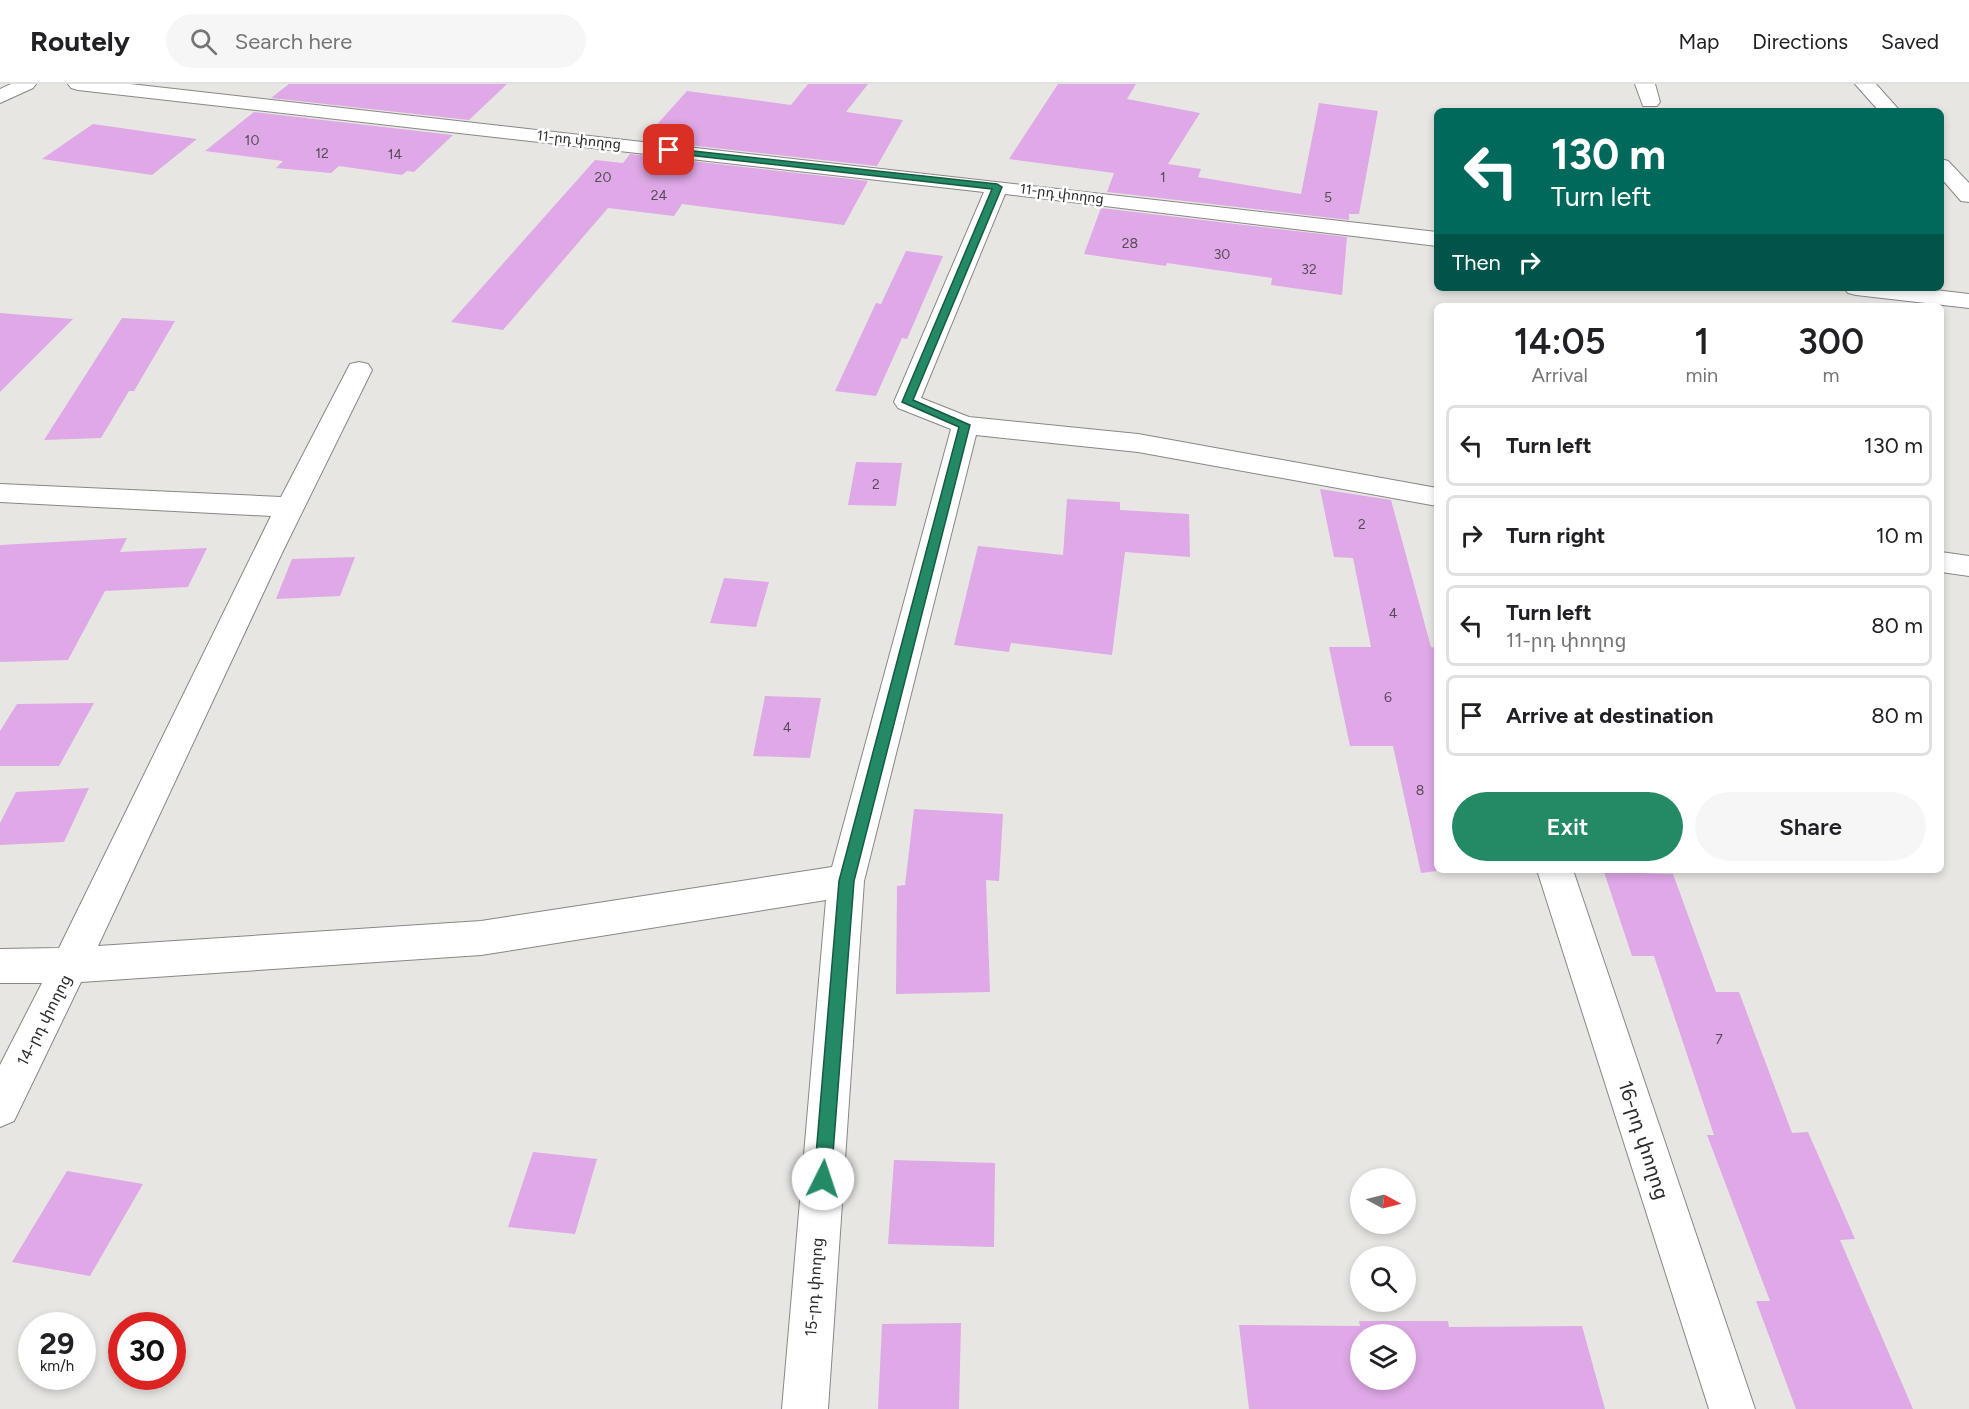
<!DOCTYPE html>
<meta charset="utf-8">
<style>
body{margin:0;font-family:Figtree,"Noto Sans Armenian",sans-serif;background:#f6f6f6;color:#202124;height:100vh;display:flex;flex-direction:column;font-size:22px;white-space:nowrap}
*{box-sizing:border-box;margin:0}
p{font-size:20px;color:#757577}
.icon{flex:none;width:33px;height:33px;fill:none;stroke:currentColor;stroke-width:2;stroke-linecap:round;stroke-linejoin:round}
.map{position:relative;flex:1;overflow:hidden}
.sheet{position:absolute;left:1434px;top:219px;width:510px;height:570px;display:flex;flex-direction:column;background:#fff;border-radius:9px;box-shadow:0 3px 9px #0003}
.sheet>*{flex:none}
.guide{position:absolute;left:1434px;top:24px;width:510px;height:183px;border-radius:9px;box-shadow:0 3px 9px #0003;background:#00695c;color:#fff;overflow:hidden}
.needle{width:39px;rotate:97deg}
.fabs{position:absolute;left:1350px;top:1084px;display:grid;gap:12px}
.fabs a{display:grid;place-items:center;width:66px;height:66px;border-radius:50%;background:#fff;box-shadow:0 3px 9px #0003;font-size:30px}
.speed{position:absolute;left:18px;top:1228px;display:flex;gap:12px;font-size:30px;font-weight:700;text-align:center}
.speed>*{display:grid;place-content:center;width:78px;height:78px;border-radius:50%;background:#fff;box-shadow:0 3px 9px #0003;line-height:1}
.speed small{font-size:15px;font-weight:400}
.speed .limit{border:9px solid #d22;background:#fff;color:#111}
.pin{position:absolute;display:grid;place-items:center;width:51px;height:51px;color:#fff;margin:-26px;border-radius:12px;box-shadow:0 3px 9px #0006}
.me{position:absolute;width:66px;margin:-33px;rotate:4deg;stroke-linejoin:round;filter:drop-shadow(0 0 4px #0008)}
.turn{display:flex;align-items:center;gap:21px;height:126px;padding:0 18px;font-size:27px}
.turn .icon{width:78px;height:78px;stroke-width:2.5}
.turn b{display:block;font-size:42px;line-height:51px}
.then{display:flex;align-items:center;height:57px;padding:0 18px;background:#0003;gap:12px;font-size:22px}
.eta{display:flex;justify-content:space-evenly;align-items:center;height:102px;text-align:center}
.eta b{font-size:36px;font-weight:600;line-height:42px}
.primary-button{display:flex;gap:12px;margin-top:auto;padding:12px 18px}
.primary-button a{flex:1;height:69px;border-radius:36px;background:#248a66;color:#fff;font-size:24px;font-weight:600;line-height:69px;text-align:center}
.primary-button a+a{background:#f6f6f6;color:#202124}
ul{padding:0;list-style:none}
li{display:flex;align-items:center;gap:18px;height:81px;margin:0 12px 9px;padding:0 6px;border:3px solid #e0e0e0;border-radius:9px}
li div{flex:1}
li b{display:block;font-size:22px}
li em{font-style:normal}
header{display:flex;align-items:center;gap:36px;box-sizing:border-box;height:84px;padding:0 30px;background:#fff;border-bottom:2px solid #e0e0e0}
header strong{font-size:28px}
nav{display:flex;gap:33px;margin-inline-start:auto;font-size:21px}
.search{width:420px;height:54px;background:#f6f6f6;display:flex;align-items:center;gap:15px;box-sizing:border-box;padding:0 21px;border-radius:33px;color:#757577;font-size:22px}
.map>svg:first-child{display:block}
.building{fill:#dfa8e7;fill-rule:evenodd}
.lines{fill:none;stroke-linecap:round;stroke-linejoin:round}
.minor-casing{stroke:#888784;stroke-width:2}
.minor{fill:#fff;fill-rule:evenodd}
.route{fill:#248a66;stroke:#175a42;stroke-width:1.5}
.labels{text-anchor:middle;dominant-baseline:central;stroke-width:5;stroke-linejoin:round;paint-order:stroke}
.number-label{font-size:14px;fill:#594a59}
.far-street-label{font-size:14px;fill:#2c2b2a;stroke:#fff}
.street-label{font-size:16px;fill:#2c2b2a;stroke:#fff}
.near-street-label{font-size:20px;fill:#2c2b2a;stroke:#fff}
</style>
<header>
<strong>Routely</strong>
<div class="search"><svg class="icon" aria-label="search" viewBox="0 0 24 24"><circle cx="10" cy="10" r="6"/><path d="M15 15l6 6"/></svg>Search here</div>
<nav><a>Map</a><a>Directions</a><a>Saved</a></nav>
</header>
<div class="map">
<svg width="1969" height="1325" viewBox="0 0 1969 1325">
<rect width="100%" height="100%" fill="#e8e6e3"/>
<path class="building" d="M289 0H507L469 36 271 14Z
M808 0H868L846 28 903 36 877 82 643 56 687 7 791 21Z
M1058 0H1136L1127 15 1200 29 1168 80 1201 85 1198 93 1301 110 1319 19 1378 27 1359 130H1349V136L1107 108 1114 89 1009 75Z
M254 28 453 51 414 88 407 87 402 91 339 82 331 89 276 84 283 77 205 67Z
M93 40 197 55 152 91 42 75Z
M630 70 868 97 844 141 682 120 674 132 608 124 503 246 451 238 595 76 623 79Z
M1101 124 1347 153 1342 211 1271 201 1272 194 1167 179 1166 182 1084 170Z
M906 167 943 172 907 255 902 254 876 312 835 307 876 219 881 220Z
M0 229 73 235 0 308Z
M122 234 175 237 134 307H129L101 354 44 356Z
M856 378 902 379 896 422 848 421Z
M1320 405 1391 416 1431 563 1437 564V787L1421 789 1393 662H1350L1329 563H1371L1353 474 1334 473Z
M1067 415 1120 418V426L1189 430 1190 473 1125 468 1112 571 1011 559 1009 568 954 561 978 462 1063 471Z
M127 454 120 468 207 464 188 503 105 507 68 576 0 578V461Z
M355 473 340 512 276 515 292 475Z
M724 494 769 498 756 543 710 539Z
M765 612 821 614 810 674 753 672Z
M94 619 59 682H0V647L17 620Z
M89 704 64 758 0 761V739L16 708Z
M914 725 1003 730 999 797 986 796 990 908 896 910 897 802 905 801Z
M1604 788 1673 790 1716 908H1739L1792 1049 1808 1048 1855 1155 1840 1156 1913 1325H1796L1756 1217H1770L1707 1051H1714L1654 872H1632Z
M533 1068 597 1075 575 1150 508 1143Z
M894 1076 995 1079 994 1163 888 1160Z
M67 1087 143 1100 90 1192 12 1178Z
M1359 1237H1448L1449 1243 1582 1242 1605 1325H1249L1239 1241 1360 1242ZM1360 1251H1406V1296H1360Z
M961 1239 959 1325H878L882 1240Z"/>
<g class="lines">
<defs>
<path id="minor" d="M11 0H36L33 4 0 19V5Z
M68 0H130L1437 148V162L1005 110 921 314 969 333 1138 350 1437 404V422L1138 368 976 351 864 797 828 1325H782L826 816 481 871 81 898 14 1037 0 1043V981L42 899H0V865L59 864 271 432 0 418V400L281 413 350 280 359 278 368 280 372 286 282 469 98 862 481 837 832 783 951 345 898 324 894 318 984 108 78 6 71 4Z
M1635 0H1655L1660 18 1657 22H1643Z
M1855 0H1876L1900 27H1879Z
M1941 75 1948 77 1969 99V118L1961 117 1941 94Z
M1844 204H1918L1969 210V224L1856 211 1848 209Z
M1941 468 1969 472V492L1941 488Z
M1537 786H1573L1755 1325H1709Z"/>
</defs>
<use href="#minor" class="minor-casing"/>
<use href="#minor" class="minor"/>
</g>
<path class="route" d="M666 64 997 100 1002 103 913 316 970 341 854 797 831 1095 829 1102 823 1104 816 1102 814 1095 839 797 959 343 902 318 992 105 669 69 665 66Z"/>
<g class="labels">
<g class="number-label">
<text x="252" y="56">10</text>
<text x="322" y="69">12</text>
<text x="395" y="70">14</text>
<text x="603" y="93">20</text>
<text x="1163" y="93">1</text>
<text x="659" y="111">24</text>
<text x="1328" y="113">5</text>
<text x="1130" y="159">28</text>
<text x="1222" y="170">30</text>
<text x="1309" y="185">32</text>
<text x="876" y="400">2</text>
<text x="1362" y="440">2</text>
<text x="1393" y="529">4</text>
<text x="1388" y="613">6</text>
<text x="787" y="643">4</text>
<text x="1420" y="706">8</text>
<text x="1719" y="955">7</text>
</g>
<g class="far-street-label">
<text transform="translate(579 56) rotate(6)">11-րդ փողոց</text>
<text transform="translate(1062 110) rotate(7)">11-րդ փողոց</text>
</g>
<g class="street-label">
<text transform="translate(44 936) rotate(-63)">14-րդ փողոց</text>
<text transform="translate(814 1203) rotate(-86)">15-րդ փողոց</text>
</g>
<g class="near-street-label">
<text transform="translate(1644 1056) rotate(72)">16-րդ փողոց</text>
</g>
</g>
</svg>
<div class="fabs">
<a><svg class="needle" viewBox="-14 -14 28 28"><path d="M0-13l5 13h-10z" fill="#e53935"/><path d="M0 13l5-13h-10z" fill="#757577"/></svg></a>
<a><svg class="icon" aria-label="search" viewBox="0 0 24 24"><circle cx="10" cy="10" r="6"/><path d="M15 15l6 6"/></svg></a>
<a><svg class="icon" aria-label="layers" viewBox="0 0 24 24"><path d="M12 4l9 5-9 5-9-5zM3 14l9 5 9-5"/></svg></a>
</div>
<div class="speed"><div>29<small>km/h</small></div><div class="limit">30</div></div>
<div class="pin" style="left:669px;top:66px;background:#d93025"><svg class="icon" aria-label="arrive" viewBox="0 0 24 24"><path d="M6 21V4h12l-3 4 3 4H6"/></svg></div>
<svg class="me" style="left:823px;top:1095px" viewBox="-20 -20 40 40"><circle r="19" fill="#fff"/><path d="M0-13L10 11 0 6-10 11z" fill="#248a66"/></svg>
<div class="guide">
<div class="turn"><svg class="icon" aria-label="left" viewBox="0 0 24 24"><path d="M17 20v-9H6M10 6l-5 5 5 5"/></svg><div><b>130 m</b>Turn left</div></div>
<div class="then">Then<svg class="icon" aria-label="right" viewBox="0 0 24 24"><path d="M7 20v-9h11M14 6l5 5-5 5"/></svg></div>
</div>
<section class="sheet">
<div class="eta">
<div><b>14:05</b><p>Arrival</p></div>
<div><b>1</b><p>min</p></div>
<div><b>300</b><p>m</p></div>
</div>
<ul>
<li><svg class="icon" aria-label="left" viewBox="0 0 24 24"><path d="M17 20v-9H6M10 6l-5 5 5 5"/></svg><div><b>Turn left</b></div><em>130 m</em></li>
<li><svg class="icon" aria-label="right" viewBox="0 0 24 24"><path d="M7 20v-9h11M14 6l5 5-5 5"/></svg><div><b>Turn right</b></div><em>10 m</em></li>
<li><svg class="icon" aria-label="left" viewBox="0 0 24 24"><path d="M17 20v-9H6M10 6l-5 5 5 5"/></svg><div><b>Turn left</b><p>11-րդ փողոց</p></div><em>80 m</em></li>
<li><svg class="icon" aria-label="arrive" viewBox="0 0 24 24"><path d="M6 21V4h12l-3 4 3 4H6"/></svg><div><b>Arrive at destination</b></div><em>80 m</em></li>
</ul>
<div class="primary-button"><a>Exit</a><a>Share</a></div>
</section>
</div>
